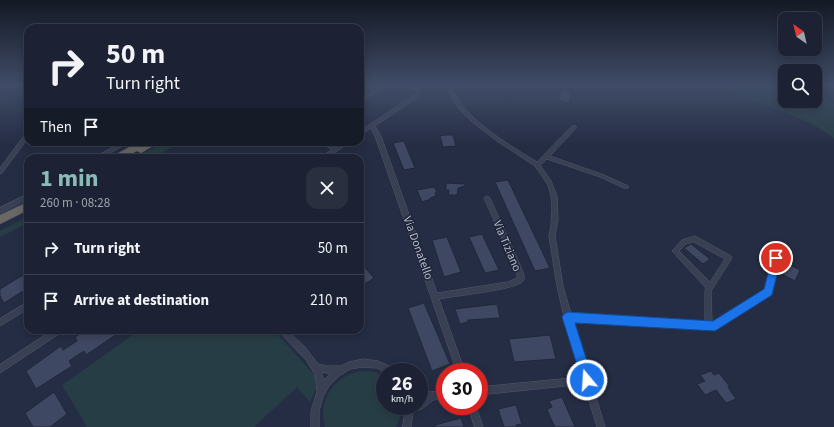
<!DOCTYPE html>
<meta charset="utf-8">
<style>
body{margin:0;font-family:"Source Sans 3",sans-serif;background:#292f3f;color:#f1f3f6;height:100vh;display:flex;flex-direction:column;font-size:15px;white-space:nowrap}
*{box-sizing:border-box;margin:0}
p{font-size:13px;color:#a0a4ac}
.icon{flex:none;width:22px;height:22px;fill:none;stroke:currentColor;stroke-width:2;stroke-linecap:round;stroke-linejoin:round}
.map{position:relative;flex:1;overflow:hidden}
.side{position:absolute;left:24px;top:154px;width:340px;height:180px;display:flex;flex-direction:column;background:#1c2233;border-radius:12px;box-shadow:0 2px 10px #0003,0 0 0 1px #3a3f4e}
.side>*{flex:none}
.banner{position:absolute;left:24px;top:24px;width:340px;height:122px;border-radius:12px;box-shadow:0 2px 10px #0003,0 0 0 1px #3a3f4e;background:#1c2233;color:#f1f3f6;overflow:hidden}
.needle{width:26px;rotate:326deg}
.buttons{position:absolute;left:778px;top:12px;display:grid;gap:8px}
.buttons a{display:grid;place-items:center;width:44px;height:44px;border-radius:8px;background:#1c2233;box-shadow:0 2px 10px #0003,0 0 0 1px #3a3f4e;font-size:20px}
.speed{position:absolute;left:376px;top:363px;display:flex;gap:8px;font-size:20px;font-weight:700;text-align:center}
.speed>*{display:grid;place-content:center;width:52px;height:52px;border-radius:50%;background:#1c2233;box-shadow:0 2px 10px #0003,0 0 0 1px #3a3f4e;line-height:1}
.speed small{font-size:10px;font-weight:400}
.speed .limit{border:6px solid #d22;background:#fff;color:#111}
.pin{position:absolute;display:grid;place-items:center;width:34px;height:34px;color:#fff;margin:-17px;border:2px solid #fff;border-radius:50%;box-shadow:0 1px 4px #0007}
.me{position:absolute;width:44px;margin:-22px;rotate:342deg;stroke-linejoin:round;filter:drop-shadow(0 0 3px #0008)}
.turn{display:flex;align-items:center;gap:14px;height:84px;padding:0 16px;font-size:18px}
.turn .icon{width:52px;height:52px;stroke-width:2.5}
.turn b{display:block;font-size:28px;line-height:34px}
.then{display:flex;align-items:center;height:38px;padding:0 16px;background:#0003;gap:8px;font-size:15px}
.round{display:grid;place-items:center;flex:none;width:42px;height:42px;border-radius:12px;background:#292f3f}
.summary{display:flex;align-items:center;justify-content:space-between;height:68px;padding:0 16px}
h1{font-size:24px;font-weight:700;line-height:30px;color:#8bbbb9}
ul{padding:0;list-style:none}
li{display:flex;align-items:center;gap:12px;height:52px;padding:0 16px;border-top:1px solid #3a3f4e}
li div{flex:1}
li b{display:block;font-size:15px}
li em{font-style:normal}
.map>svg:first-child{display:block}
.green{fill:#273d45}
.building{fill:#3f4862;stroke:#20273b}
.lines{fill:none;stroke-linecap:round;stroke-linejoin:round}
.minor-casing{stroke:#52586b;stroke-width:1}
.trunk-casing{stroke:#41485b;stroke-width:1}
.minor{fill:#3a4054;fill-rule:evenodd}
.trunk{fill:#696865;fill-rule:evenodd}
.route{fill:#1a73e8;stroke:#114b97}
.labels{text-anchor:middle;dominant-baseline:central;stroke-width:3;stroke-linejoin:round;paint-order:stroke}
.street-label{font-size:12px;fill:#b7bccd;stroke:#1e2539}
</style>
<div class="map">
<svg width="834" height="427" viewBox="0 0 834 427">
<rect width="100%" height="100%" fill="#252d44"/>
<path class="green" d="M721 85H785V101H815V93L834 103V138L811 123 743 97Z
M164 142H182L152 158H135Z
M28 216V223L0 237V231Z
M140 330H274L315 376 316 387 310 402 297 387 254 427H87L62 385Z
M362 371 375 372 385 377V406H400V417L396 427H325C317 400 335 375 362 371Z"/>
<path class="building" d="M562 90 572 93 569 103 558 100Z
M445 135H453L456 146 443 147 440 136Z
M404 141 415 168 404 170 393 143Z
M508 180 550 268 535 271 495 182Z
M446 183 465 184V186L458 188 457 195H448L449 190H446Z
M434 187 437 192 435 193 436 196 430 198 431 199 422 202 417 190Z
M482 234 499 270 485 273 469 237Z
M447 237 461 272 444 277 432 240Z
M691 244 710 259 703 264 684 248Z
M782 261 800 270 795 281 778 272Z
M360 262 374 278 360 287Z
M28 272V288L4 303 0 296V289Z
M424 303 450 364 432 371 408 308Z
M497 304 500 318 468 320V322L460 324 455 309Z
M86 330H115L117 334 86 355 84 351 69 361 72 366 36 389 26 371 61 346 63 350 77 341 75 337Z
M550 335 556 359 514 362 509 339Z
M711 371 714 375 719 373 730 387H728L736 399 726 403 716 390 705 395 697 384 705 381 700 375Z
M54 392 67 414 50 427H33L25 413Z
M562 397 575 427H555L551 419 547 409 552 407 549 401Z
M516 405 522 424 516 425V427H504L498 409Z
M461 418 464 427H435V425Z"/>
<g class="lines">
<defs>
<path id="minor" d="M383 85H388L360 103V99Z
M407 85C413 85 419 87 421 93L418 97 375 126 381 136 437 293 508 282 517 278V272L484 198 487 196 490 198 523 272C524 275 525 279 523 281 517 290 452 296 439 299L465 372H457L375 136 371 128 360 135V131L417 93 416 91Z
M446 85H450C452 89 454 93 456 96 471 123 511 146 537 162L572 126H576V128L550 156 604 175 628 186 629 187 628 188H624L600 177 547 159 540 165 551 181 557 196 558 220 555 236 563 286 571 314 705 322V291L706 288 672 251 682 240 695 236 731 256 732 258 711 291 712 323H714L765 290 774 258 775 256 777 255 779 256 780 258 770 294 715 329 573 321 605 427H597L584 384 479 395V387L582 377 564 317 557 286 549 236 551 226 552 208 551 196 548 185 535 166 497 141 471 121 460 110 452 98ZM694 242 725 259 710 282 679 251 686 244Z
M28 132V138L2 173 0 174V168L26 133Z
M123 142H130L101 158H94L95 157Z
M321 142H328L335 147 343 142H350L327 158H320L331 150Z
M28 194V199L0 213V208Z
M28 302V309L0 326V319Z
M53 330H63L62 332 0 373V365Z
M278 330H287L305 347 318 364 327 366H341L349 362 363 359 378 361 396 369 397 372H385L377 368 363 367 350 369 339 376 329 386 323 397 319 411V427H311V411L317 392 316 381 314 373 306 360 279 332ZM322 372 330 374 324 380Z
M419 389 431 392 445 390V398L433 400 422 409 419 410 416 409 415 406H419V401L423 398 419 397Z
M406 406H414L411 427H403Z
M468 406H476L483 427H475Z"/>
<path id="trunk" d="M139 142H160L141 153 137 151 123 158H111L113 156Z
M28 202V210L0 224V215Z"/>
</defs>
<use href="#minor" class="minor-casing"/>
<use href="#trunk" class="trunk-casing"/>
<use href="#minor" class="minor"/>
<use href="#trunk" class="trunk"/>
</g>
<linearGradient id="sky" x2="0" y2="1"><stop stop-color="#141925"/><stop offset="0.59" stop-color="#404c67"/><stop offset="1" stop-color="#404c67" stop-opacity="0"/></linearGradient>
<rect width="834" height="145" fill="url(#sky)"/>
<path class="route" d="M776 254 780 255 781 258 772 295 715 331 575 323 593 380 591 384 587 385 583 384 562 317 564 314 568 312 713 321 764 289 772 258 773 255Z"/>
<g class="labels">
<g class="street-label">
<text transform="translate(507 246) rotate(67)">Via Tiziano</text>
<text transform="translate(418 248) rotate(70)">Via Donatello</text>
</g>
</g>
</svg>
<div class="buttons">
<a><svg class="needle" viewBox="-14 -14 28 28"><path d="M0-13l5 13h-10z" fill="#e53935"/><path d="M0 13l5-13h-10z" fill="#a0a4ac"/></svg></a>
<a><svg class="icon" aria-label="search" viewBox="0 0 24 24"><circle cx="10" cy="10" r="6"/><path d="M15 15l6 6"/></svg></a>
</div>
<div class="speed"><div>26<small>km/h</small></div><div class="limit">30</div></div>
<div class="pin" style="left:776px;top:258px;background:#d93025"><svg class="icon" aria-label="arrive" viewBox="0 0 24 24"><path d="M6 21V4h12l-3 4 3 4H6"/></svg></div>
<svg class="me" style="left:587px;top:380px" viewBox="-20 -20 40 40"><circle r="17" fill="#1a73e8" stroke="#fff" stroke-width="3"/><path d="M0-11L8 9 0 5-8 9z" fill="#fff"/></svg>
<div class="banner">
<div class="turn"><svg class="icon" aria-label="right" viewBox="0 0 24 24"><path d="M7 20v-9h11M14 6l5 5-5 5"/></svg><div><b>50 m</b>Turn right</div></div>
<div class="then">Then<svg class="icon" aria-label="arrive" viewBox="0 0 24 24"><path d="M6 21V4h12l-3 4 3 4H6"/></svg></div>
</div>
<section class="side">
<div class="summary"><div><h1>1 min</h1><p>260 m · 08:28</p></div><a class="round"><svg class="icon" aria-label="close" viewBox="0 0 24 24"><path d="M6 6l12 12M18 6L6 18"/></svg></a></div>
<ul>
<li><svg class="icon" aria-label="right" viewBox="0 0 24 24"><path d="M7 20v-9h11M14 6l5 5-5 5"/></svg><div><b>Turn right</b></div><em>50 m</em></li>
<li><svg class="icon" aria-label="arrive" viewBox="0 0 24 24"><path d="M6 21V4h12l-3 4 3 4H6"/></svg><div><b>Arrive at destination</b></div><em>210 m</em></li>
</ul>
</section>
</div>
